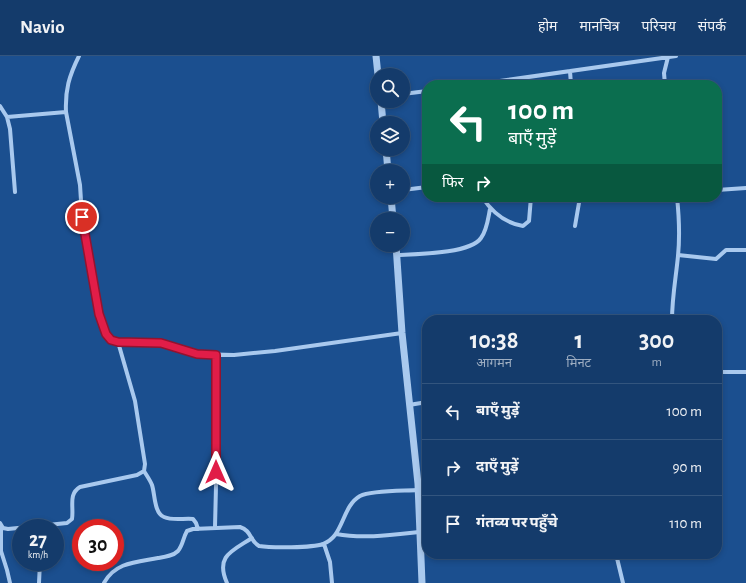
<!DOCTYPE html>
<html lang="hi">
<meta charset="utf-8">
<style>
body{margin:0;font-family:"Alegreya Sans","Noto Sans Devanagari",sans-serif;background:#214673;color:#f1f3f6;height:100vh;display:flex;flex-direction:column;font-size:15px;white-space:nowrap}
*{box-sizing:border-box;margin:0}
p{font-size:13px;color:#9dadc1}
.icon{flex:none;width:22px;height:22px;fill:none;stroke:currentColor;stroke-width:2;stroke-linecap:round;stroke-linejoin:round}
.map{position:relative;flex:1;overflow:hidden}
.sheet{position:absolute;left:422px;top:259px;width:300px;height:244px;display:flex;flex-direction:column;background:#143b6b;border-radius:16px;box-shadow:0 2px 6px #0003,0 0 0 1px #33557e}
.sheet>*{flex:none}
.hud{position:absolute;left:422px;top:24px;width:300px;height:122px;border-radius:16px;box-shadow:0 2px 6px #0003,0 0 0 1px #33557e;background:#0b6e4f;color:#fff;overflow:hidden}
.fabs{position:absolute;left:370px;top:12px;display:grid;gap:8px}
.fabs a{display:grid;place-items:center;width:40px;height:40px;border-radius:50%;background:#143b6b;box-shadow:0 2px 6px #0003,0 0 0 1px #33557e;font-size:20px}
.speed{position:absolute;left:12px;top:463px;display:flex;gap:8px;font-size:20px;font-weight:700;text-align:center}
.speed>*{display:grid;place-content:center;width:52px;height:52px;border-radius:50%;background:#143b6b;box-shadow:0 2px 6px #0003,0 0 0 1px #33557e;line-height:1}
.speed small{font-size:10px;font-weight:400}
.speed .limit{border:6px solid #d22;background:#fff;color:#111}
.pin{position:absolute;display:grid;place-items:center;width:34px;height:34px;color:#fff;margin:-17px;border:2px solid #fff;border-radius:50%;box-shadow:0 1px 4px #0007}
.me{position:absolute;width:44px;margin:-22px;rotate:0deg;stroke-linejoin:round;filter:drop-shadow(0 0 3px #0008)}
.turn{display:flex;align-items:center;gap:14px;height:84px;padding:0 20px;font-size:18px}
.turn .icon{width:52px;height:52px;stroke-width:2.5}
.turn b{display:block;font-size:28px;line-height:34px}
.then{display:flex;align-items:center;height:38px;padding:0 20px;background:#0003;gap:8px;font-size:15px}
.eta{display:flex;justify-content:space-evenly;align-items:center;height:68px;text-align:center}
.eta b{font-size:24px;font-weight:600;line-height:28px}
ul{padding:0;list-style:none}
li{display:flex;align-items:center;gap:12px;height:56px;padding:0 20px;border-top:1px solid #33557e}
li div{flex:1}
li b{display:block;font-size:15px}
li em{font-style:normal}
header{display:flex;align-items:center;gap:24px;box-sizing:border-box;height:56px;padding:0 20px;background:#143b6b;border-bottom:1px solid #33557e}
header strong{font-size:19px}
nav{display:flex;gap:22px;margin-inline-start:auto;font-size:14px}
.map>svg:first-child{display:block}
.lines{fill:none;stroke-linecap:round;stroke-linejoin:round}
.minor{stroke:#a9c9ee;stroke-width:4}
.tertiary{stroke:#a9c9ee;stroke-width:7}
.route-casing{stroke:#92132f;stroke-width:10}
.route{stroke:#e11d48;stroke-width:7}
</style>
<header>
<strong>Navio</strong>
<nav><a>होम</a><a>मानचित्र</a><a>परिचय</a><a>संपर्क</a></nav>
</header>
<div class="map">
<svg width="746" height="527" viewBox="0 0 746 527">
<rect width="100%" height="100%" fill="#1b4f8f"/>
<g class="lines">
<path class="minor" d="M79 0C69 20 65 34 66 56L80 129 83 176 99 258 106 278 111 284 118 286H153L161 287 197 298 234 299 275 295 402 277
M570 15 571 29
M472 29 676 0
M665 29 664 17 668 1
M403 38 427 35
M0 50 7 61 10 73 15 136
M7 61 66 56
M403 134 427 131
M717 134 746 132
M482 141C492 156 504 167 523 170L529 165 531 141
M575 170 580 141
M397 199C416 198 470 198 481 182 487 174 488 163 490 153
M678 199 716 203 726 194H746
M672 264C672 242 676 221 678 200 680 180 679 160 677 141
M717 316H746
M409 349 427 346
M144 415C147 420 150 424 152 429 155 438 154 457 164 461 173 465 184 462 193 463L196 467 198 473
M0 467 3 472 8 473 67 467 72 463C74 451 68 438 80 431L137 419 144 415 145 408 135 345 118 286
M1 469V495L7 514 10 527
M215 471 216 430V299
M336 478C363 483 392 479 420 476
M324 488 330 506 332 527
M616 498 623 527
M39 527 40 506
M104 527C115 506 137 506 158 502 165 501 173 500 178 495 183 489 183 482 187 475L193 473 240 471C252 475 249 484 259 490 271 492 312 492 323 488 328 486 332 483 335 479 344 467 346 448 360 440 372 434 403 435 418 434
M227 527C215 500 232 495 252 482"/>
<path class="tertiary" d="M376 0 378 19
M381 45 383 67
M386 93 388 115
M391 141 393 163
M396 189 402 277 418 428 422 527"/>
</g>
<g class="lines">
<defs>
<path id="route" d="M82 161 99 258 106 278 111 284 118 286 161 287 197 298 216 299V416"/>
</defs>
<use href="#route" class="route-casing"/>
<use href="#route" class="route"/>
</g>
</svg>
<div class="fabs">
<a><svg class="icon" aria-label="search" viewBox="0 0 24 24"><circle cx="10" cy="10" r="6"/><path d="M15 15l6 6"/></svg></a>
<a><svg class="icon" aria-label="layers" viewBox="0 0 24 24"><path d="M12 4l9 5-9 5-9-5zM3 14l9 5 9-5"/></svg></a>
<a>+</a>
<a>−</a>
</div>
<div class="speed"><div>27<small>km/h</small></div><div class="limit">30</div></div>
<div class="pin" style="left:82px;top:161px;background:#d93025"><svg class="icon" aria-label="arrive" viewBox="0 0 24 24"><path d="M6 21V4h12l-3 4 3 4H6"/></svg></div>
<svg class="me" style="left:216px;top:416px" viewBox="-20 -20 40 40"><path d="M0-17L14 15 0 8-14 15z" fill="#e11d48" stroke="#fff" stroke-width="4"/></svg>
<div class="hud">
<div class="turn"><svg class="icon" aria-label="left" viewBox="0 0 24 24"><path d="M17 20v-9H6M10 6l-5 5 5 5"/></svg><div><b>100 m</b>बाएँ मुड़ें</div></div>
<div class="then">फिर<svg class="icon" aria-label="right" viewBox="0 0 24 24"><path d="M7 20v-9h11M14 6l5 5-5 5"/></svg></div>
</div>
<section class="sheet">
<div class="eta">
<div><b>10:38</b><p>आगमन</p></div>
<div><b>1</b><p>मिनट</p></div>
<div><b>300</b><p>m</p></div>
</div>
<ul>
<li><svg class="icon" aria-label="left" viewBox="0 0 24 24"><path d="M17 20v-9H6M10 6l-5 5 5 5"/></svg><div><b>बाएँ मुड़ें</b></div><em>100 m</em></li>
<li><svg class="icon" aria-label="right" viewBox="0 0 24 24"><path d="M7 20v-9h11M14 6l5 5-5 5"/></svg><div><b>दाएँ मुड़ें</b></div><em>90 m</em></li>
<li><svg class="icon" aria-label="arrive" viewBox="0 0 24 24"><path d="M6 21V4h12l-3 4 3 4H6"/></svg><div><b>गंतव्य पर पहुँचे</b></div><em>110 m</em></li>
</ul>
</section>
</div>
